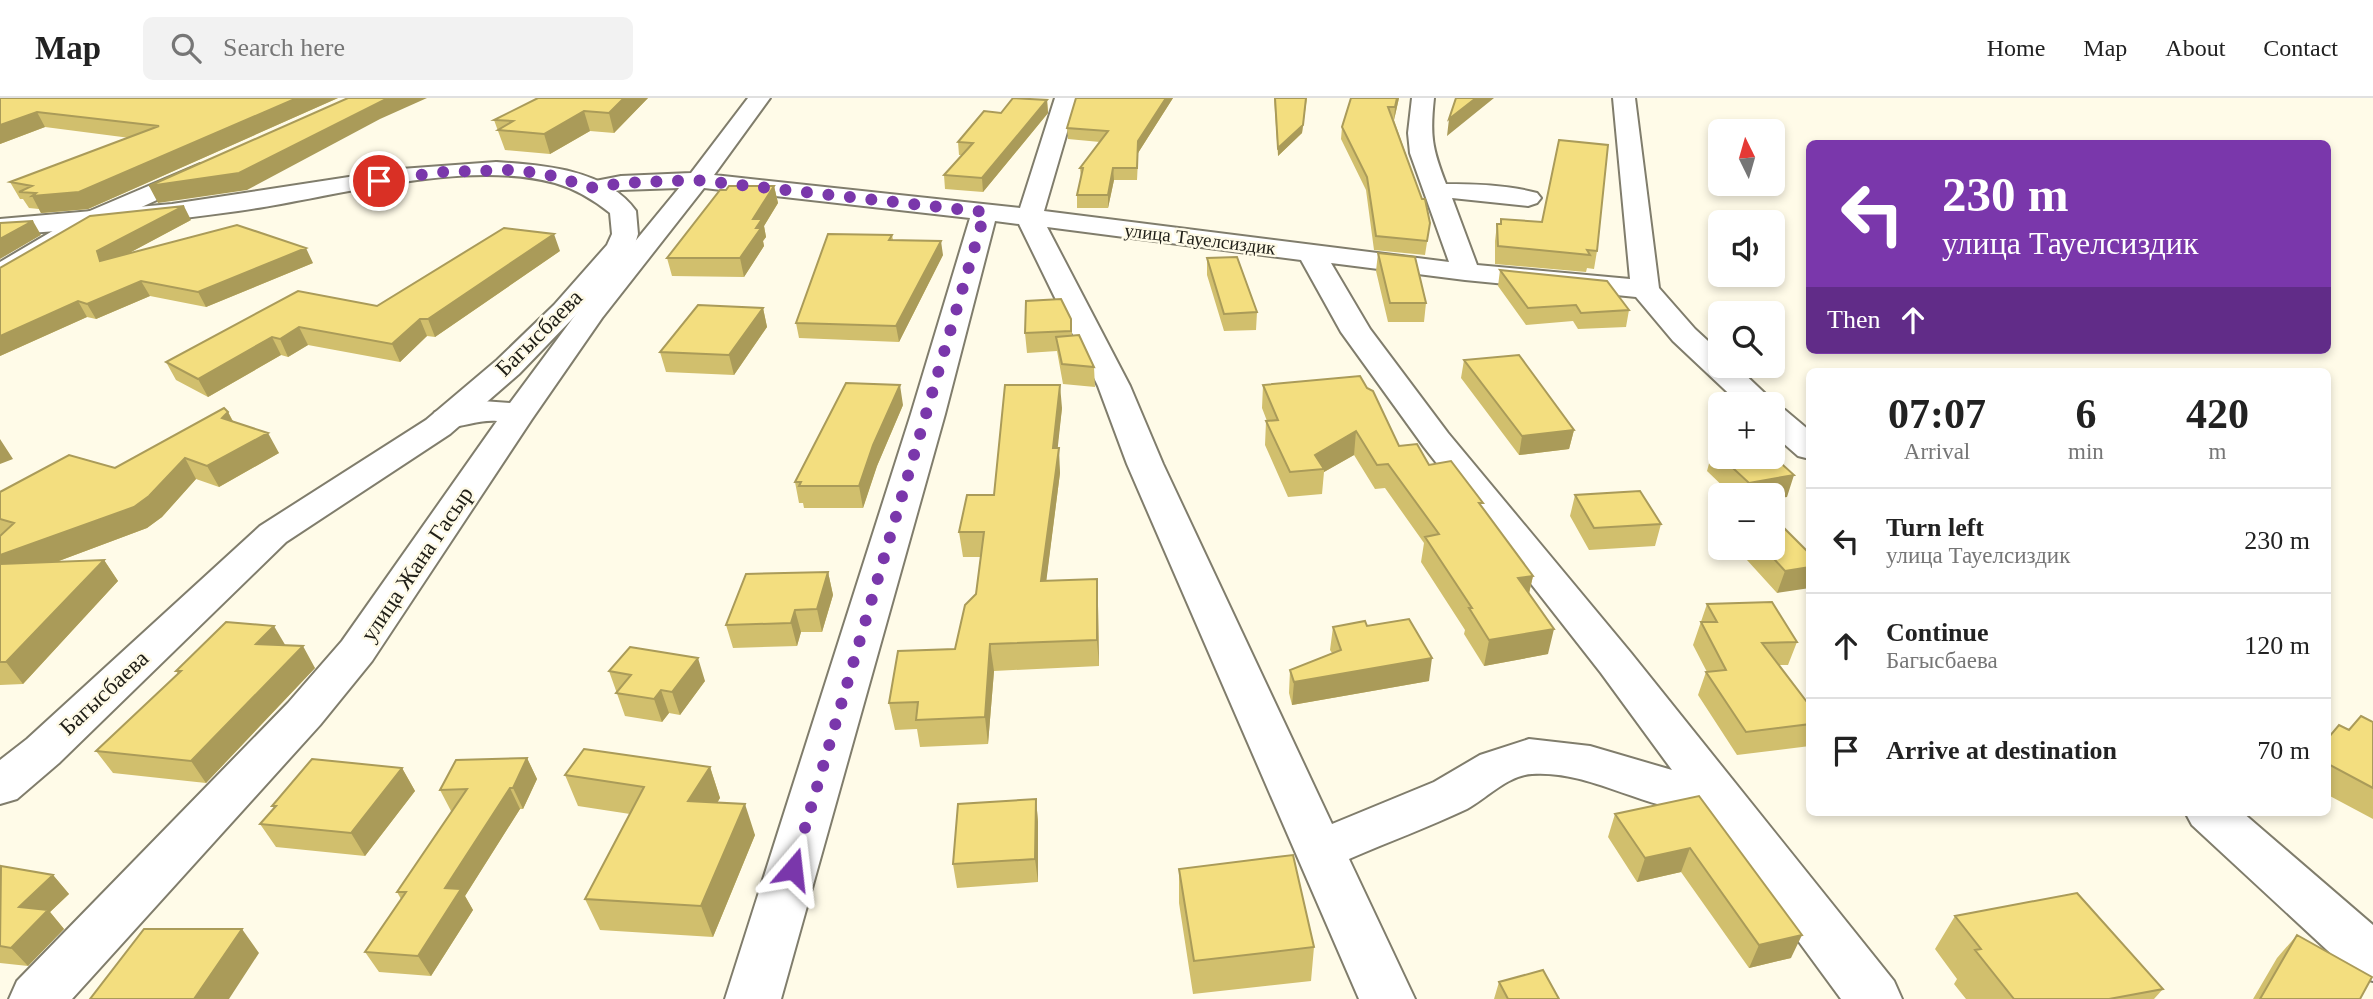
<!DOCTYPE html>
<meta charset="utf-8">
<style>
body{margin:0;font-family:"Times New Roman",serif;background:#f2f2f2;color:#222;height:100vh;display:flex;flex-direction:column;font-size:26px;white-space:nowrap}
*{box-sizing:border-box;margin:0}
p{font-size:23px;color:#767676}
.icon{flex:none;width:38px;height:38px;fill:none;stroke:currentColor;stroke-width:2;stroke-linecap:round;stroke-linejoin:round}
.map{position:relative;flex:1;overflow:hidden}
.details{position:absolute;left:1806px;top:270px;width:525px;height:448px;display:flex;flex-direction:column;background:#fff;border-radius:10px;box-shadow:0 4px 10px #0003}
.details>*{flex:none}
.guide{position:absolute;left:1806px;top:42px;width:525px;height:214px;border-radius:10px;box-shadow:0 4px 10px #0003;background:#7a37ab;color:#fff;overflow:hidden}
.needle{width:46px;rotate:355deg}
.fabs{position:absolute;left:1708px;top:21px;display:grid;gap:14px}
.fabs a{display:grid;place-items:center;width:77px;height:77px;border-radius:10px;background:#fff;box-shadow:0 4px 10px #0003;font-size:35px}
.pin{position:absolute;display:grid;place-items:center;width:60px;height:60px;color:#fff;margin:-30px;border:4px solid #fff;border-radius:50%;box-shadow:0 2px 7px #0007}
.me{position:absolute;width:77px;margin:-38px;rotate:17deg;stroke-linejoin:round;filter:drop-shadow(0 0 5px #0008)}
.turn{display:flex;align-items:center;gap:24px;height:147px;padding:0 21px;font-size:32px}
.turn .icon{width:91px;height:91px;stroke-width:2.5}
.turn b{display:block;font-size:49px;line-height:60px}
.then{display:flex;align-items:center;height:66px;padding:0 21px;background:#0003;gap:14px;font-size:26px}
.eta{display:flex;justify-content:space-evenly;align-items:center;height:119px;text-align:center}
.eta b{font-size:42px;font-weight:800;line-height:49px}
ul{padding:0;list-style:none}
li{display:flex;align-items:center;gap:21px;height:105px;padding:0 21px;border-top:2px solid #e0e0e0}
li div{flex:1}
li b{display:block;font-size:26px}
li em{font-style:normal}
header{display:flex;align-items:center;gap:42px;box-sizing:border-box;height:98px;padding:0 35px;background:#fff;border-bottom:2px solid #e0e0e0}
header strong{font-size:33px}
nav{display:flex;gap:38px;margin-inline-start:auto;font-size:24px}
.search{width:490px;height:63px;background:#f2f2f2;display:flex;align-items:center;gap:18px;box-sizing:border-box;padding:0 24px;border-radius:10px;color:#767676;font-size:26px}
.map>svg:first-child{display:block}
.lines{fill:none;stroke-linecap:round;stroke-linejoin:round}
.minor-casing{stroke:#807d6c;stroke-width:4}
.tertiary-casing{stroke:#807d6c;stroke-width:4}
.minor{fill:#fff;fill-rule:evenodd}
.tertiary{fill:#fff;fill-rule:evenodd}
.wall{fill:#d1bf6d}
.shaded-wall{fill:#aa9b59}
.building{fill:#f3de7f;stroke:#aa9b59;stroke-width:2}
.route{stroke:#7a37ab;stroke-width:12;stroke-dasharray:0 21.6}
.labels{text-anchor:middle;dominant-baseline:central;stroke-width:5;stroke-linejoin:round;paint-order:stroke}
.far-street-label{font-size:19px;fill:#1f1e17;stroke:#fffbe8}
.street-label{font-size:23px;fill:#1f1e17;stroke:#fffbe8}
</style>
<header>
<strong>Map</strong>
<div class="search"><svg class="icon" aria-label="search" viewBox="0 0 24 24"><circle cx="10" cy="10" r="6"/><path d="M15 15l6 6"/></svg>Search here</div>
<nav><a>Home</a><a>Map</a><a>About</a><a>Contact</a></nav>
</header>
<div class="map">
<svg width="2373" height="901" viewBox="0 0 2373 901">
<rect width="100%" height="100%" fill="#fffbe8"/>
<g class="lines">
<defs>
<path id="minor" d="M748 0H770L714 77 1020 110 1055 0H1077L1044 113 1449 164 1410 55 1408 35 1412 0H1434C1430 38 1432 50 1446 86 1476 86 1508 87 1537 95L1541 100 1537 105 1528 108 1452 100 1477 167 1630 181 1613 0H1635L1659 190 1695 231 1720 254V268H1736L1776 306 1773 309 1785 312 1810 333V361L1798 358 1773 336V306H1740L1673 243 1636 199 1465 182 1331 165 1370 231 1448 335 1631 555 1894 883 1902 901H1841L1703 713C1644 713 1592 672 1532 676 1508 677 1487 700 1467 711 1429 729 1388 744 1349 761L1415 901H1359L1127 366 1098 288 1019 126 995 123 945 316 781 901H725L911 316 970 120 704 90 602 220 532 321 372 563 320 627 72 901H9L17 883 288 605 342 543 497 323C476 321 456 333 435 328L430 321 435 314 482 303 510 305 582 208 679 90 621 92 594 97 585 95 582 90 585 85 621 78 691 75ZM1047 129 1301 162 1341 234 1424 349 1601 575 1672 672 1590 648 1529 641 1480 657 1434 684 1332 726 1163 366 1130 288Z
M200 66 209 68 212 73 209 78 96 130 10 182 0 184V164L78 118Z
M2185 714H2242L2373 827V883L2354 877 2192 727Z"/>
<path id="tertiary" d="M496 64C541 67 607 71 636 113L638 136 634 149 574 219 519 276 450 336 286 444 59 665 17 701 0 706V662L27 641 260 428 426 322 497 262 554 207 607 147 612 136 610 115C594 102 576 91 555 85 463 60 332 100 238 113 159 124 80 132 0 137V121L172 106 401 71Z"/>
</defs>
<use href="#minor" class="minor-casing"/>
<use href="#tertiary" class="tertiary-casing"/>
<use href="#minor" class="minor"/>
<use href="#tertiary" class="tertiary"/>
</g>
<path class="wall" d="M0 0H338L88 111 41 115 39 111 29 110 23 101H20L10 84 130 40 45 29 0 46Z
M648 0 614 35 590 33 550 56 505 52 494 22Z
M1076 0H1173L1138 55 1137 82H1114L1108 110H1077V97L1081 80 1080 70 1100 44 1068 41 1067 30Z
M1274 0H1307L1302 35 1278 58Z
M1351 0H1399L1394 22 1430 125 1425 157 1374 152 1366 92 1341 41 1342 29Z
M1047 2 1048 15 983 94 945 91 944 77 962 57H959L958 44 1001 15Z
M774 88 778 105 764 128 766 139 763 143 764 148 744 179 672 178 667 160Z
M1501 121 1597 153 1594 171 1587 170 1586 174 1495 166V143L1497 126H1500Z
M191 122 127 156 313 165 206 209 150 198 96 221 87 219 0 258V170Z
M892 137 893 142 943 157 899 244 799 240 796 225Z
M560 153 435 239 427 238 400 264 308 247 288 259 281 257 208 299 176 282 166 264 377 208Z
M1378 155 1426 205 1424 224H1388L1376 173Z
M1207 160 1257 214 1256 232 1224 233 1207 177Z
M1500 172 1629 212 1626 229 1578 231 1573 223 1526 227 1498 188Z
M763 210 767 229 734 277 666 274 660 254Z
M1071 221 1072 237 1094 269 1095 289 1063 286 1057 253 1027 255 1025 235Z
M1464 262 1574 332 1569 351 1519 357 1461 280Z
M1263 287 1399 348 1429 367 1482 409 1533 478 1529 496 1548 556 1484 568 1464 536 1465 532 1421 464 1424 445 1385 390 1375 391 1354 357 1324 374 1322 396 1288 399 1265 347 1266 323H1267L1262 310Z
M903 307 877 368 863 410H804L803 405H799L795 384Z
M1062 310 1057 350 1060 375 1046 483 1097 481 1098 507 1099 568 994 573 988 646 920 649 917 631 895 632 889 605 955 551 976 496 981 459H963L959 434 994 397Z
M228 314 233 323 279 355 219 389 196 381 162 419 147 430 56 464 104 462 118 483 23 586 0 587V394L115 370Z
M1720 350V359H1773L1787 399 1773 397H1732L1707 373 1713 351Z
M1575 397 1661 426 1655 448 1589 452 1570 418Z
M1736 450H1773L1810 456 1777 495Z
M828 474 833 497 822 534H801L797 548 733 550 726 527Z
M1707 506 1797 544 1788 567H1779L1810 608V648L1737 657 1698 597 1706 574H1707L1693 547Z
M1367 528 1429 583 1292 607 1289 595 1290 572 1332 555 1330 552 1333 529Z
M285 547 315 570 206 685 113 675 96 653 178 576 176 573Z
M609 573 705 583 680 617 669 615 662 624 625 618Z
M2373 624V721L2328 697V640Z
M527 660 537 681 523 711H520L465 798 473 812 431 878 379 874 365 854 401 801 397 794 453 713H451L440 692Z
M710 669 720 700 717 705 755 737 713 839 600 832 585 801 630 716 578 708 565 677Z
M402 670 415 693 365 758 276 749 260 726 274 710 272 708Z
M1699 698 1791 860 1749 870 1681 774 1637 784 1608 739 1615 716Z
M1036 701 1038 724V784L957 790 953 766Z
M0 769 53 777 69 796 50 814 64 831 28 868 0 865Z
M1179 771 1314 849 1311 883 1193 896 1179 805Z
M1955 818 2163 891 2154 901H1966L1954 886 1957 881 1935 851Z
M2297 837 2360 901H2253L2277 860Z
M1499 884 1559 901H1494Z"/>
<path class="shaded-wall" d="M297 0H338L88 111 41 115 32 98Z
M388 0H427L380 21 247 92 158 105 149 88 374 6Z
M624 0H648L614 35 609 15Z
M1166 0H1173L1138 55 1137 82 1138 43Z
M1306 0 1302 35 1278 58V50Z
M1397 0H1399L1394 22 1395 9Z
M1476 0H1494L1447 38 1449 21Z
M1047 2 1048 15 983 94 982 80Z
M584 13 590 33 550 56 544 36Z
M37 14 45 29 0 46V27Z
M1113 70 1114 82 1108 110V97Z
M774 88 778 105 764 128 766 139 763 143 764 148 744 179 740 160 753 121Z
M184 108 191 122 105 168 100 163 97 153Z
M33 123 41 137 0 161V141Z
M554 136 560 153 435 239 428 221Z
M941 143 943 157 899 244 896 228Z
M306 150 313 165 206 209 198 194Z
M141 183 150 198 96 221 87 206Z
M78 203 87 219 0 258V238Z
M763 210 767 229 734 277 729 257Z
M420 221 427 238 400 264 392 246Z
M299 229 308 247 288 259 280 241Z
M272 239 281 257 208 299 198 281Z
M900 287 903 307 877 368 863 410 859 388 873 347Z
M1060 287 1062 310 1055 375 1053 350Z
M228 314 238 334 222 320Z
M1574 332 1569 351 1519 357 1522 338Z
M1356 333 1354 357 1324 374V371L1315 357Z
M268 335 279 355 219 389 207 368Z
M0 341 13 361 0 366Z
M1059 350 1060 375 1043 509 1041 483Z
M185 360 196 381 162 419 147 430 0 485V457Z
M1794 377 1787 399 1773 401V397H1745L1749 385Z
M104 462 118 483 23 586 6 564Z
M1810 469V490L1777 495 1785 473Z
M828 474 833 497 822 534 817 511Z
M1533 478 1527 503 1518 480Z
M1097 481 1098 507 1099 568 1097 542Z
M795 512 801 534 797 548 791 525Z
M274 528 287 550 256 546Z
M1554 531 1548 556 1484 568 1489 542Z
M990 546 994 573 988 646 985 619Z
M303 548 315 570 206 685 191 663Z
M698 560 705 583 680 617 672 594Z
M1432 560 1429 583 1292 607 1294 584Z
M661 592 669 615 662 624 654 601Z
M527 660 537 681 523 711 513 690Z
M710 669 720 700 699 734 688 703Z
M402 670 415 693 365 758 351 735Z
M510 690 520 711 465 798 473 812 431 878 418 858 445 790Z
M1036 701 1038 724V784L1035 761Z
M745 706 755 737 713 839 701 808Z
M1690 750 1681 774 1637 784 1645 760Z
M53 777 69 796 50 814 64 831 28 868 11 850 19 809Z
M242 831 259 855 229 901H194Z
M1802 837 1791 860 1749 870 1759 847Z"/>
<path class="building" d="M0 0H297L79 94 32 98 36 95 19 94 32 88 10 84 159 28 37 14 0 27Z
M348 0H388L239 75 149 88Z
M538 0H624L609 15 584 13 544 36 498 32 513 23 494 22Z
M1013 0 1047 2 982 80 944 77 973 45 958 44 984 13 1001 15Z
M1076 0H1166L1138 43 1137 70H1113L1108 97H1077L1083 70H1080L1108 33 1067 30Z
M1275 0H1306L1303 27 1278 50Z
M1351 0H1397L1395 9H1388L1422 101H1425L1430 125 1427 143 1376 138 1367 79 1342 29Z
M1456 0H1476L1449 21Z
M1559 42 1608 47 1597 153 1587 152 1590 157 1498 148 1497 126H1501V121L1542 124Z
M729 88H774L753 121H762L756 130H761L740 160H667L720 92H726Z
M184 108 97 153 100 163 237 127 306 150 198 194 141 183 87 206 78 203 0 238V170L90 118Z
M33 123 0 141V125Z
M504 130 554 136 428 221H420L392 246 299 229 280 241 272 239 198 281 166 264 298 193 377 208Z
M828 136 892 137 889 142 941 143 896 228 796 225Z
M1378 155 1415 159 1426 205H1390Z
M1237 159 1257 214 1224 216 1207 160Z
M1500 172 1607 183 1629 212 1581 215 1576 207 1528 210Z
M1061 201 1071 221V233L1025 235 1026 203Z
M698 207 763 210 729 257 660 254Z
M1079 237 1094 269 1062 266 1056 239Z
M1519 257 1574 332 1522 338 1464 262Z
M1360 278 1367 290 1373 293 1399 348 1417 346 1429 367 1451 363 1483 405H1479L1533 478 1518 480 1554 531 1489 542 1469 510H1472L1425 439 1439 436 1388 366 1377 367 1356 333 1315 357 1324 371 1290 374 1266 323 1278 322 1263 287Z
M846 285 900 287 873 347 859 388H799L801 384H795Z
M1005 287H1060L1053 350H1059L1041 483 1097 481V542L990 546 985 619 916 622 918 604 889 605 898 553 955 551 965 507 976 496 984 434H959L967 397H994Z
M224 310 228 314 222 320 268 335 207 368 185 360 149 398 134 409 0 457V438L14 425 0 421V394L69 357 115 370Z
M1720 350V358L1713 351Z
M1773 358 1794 377 1749 385 1721 359H1773Z
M1640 393 1661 426 1594 430 1575 397Z
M1777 423 1810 456V469L1785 473 1764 450H1773V424Z
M104 462 6 564H0V466Z
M828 474 817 511 795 512 791 525 726 527 746 476Z
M1772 504 1797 544 1762 545 1810 608V626L1746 634 1706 574 1726 572 1701 524H1717L1707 506Z
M1409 521 1432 560 1294 584 1290 572 1341 552 1333 529 1365 523 1367 528Z
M226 524 274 528 256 546 303 548 191 663 96 653 181 573H176Z
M630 549 698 560 672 594 661 592 654 601 616 595 631 577 609 573Z
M2361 618 2373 624V690L2328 666V640L2339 627 2349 632Z
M584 651 710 669 688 703 745 706 701 808 585 801 644 689 565 677Z
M527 660 513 690H510L445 790 461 791 418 858 365 854 406 794H397L467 691 440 692 456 662Z
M312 661 402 670 351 735 260 726 276 708H272Z
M1699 698 1802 837 1759 847 1690 750 1645 760 1615 716Z
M1036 701 1035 761 953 766 958 706Z
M1293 757 1314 849 1194 863 1179 771Z
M1 768 53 777 19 809 48 812 11 850 0 848Z
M2077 795 2163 891 2109 901H2014L1975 852 1981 851 1955 818Z
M144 831H242L194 901H90Z
M2297 837 2372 879 2360 901H2260Z
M1543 872 1559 901H1508L1499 884Z"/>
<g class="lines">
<path class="route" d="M379 83 440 74 512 72 545 76 594 90 621 85 696 82 985 114 793 771"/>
</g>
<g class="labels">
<g class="far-street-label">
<text transform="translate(1200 141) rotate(7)">улица Тауелсиздик</text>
</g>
<g class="street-label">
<text transform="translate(539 235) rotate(-45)">Багысбаева</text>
<text transform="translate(417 466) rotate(-56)">улица Жана Гасыр</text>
<text transform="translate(104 595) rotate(-43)">Багысбаева</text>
</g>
</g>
</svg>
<div class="fabs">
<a><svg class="needle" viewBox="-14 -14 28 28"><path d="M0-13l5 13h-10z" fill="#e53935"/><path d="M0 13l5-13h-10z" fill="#767676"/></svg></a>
<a><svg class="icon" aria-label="sound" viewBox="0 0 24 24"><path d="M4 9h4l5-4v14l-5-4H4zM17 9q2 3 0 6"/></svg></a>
<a><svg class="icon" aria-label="search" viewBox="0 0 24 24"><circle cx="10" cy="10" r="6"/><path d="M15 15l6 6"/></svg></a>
<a>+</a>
<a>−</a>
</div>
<div class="pin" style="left:379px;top:83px;background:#d93025"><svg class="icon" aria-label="arrive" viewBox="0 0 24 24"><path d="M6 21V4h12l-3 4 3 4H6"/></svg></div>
<svg class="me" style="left:793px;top:771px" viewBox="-20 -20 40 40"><path d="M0-17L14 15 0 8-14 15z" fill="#7a37ab" stroke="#fff" stroke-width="4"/></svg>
<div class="guide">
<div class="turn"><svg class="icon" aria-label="left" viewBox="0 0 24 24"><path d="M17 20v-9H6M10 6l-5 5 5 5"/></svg><div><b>230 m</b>улица Тауелсиздик</div></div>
<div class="then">Then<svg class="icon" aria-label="ahead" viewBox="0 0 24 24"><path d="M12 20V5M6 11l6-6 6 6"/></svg></div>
</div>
<section class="details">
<div class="eta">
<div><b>07:07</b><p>Arrival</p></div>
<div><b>6</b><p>min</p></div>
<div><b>420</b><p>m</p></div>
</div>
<ul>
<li><svg class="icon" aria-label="left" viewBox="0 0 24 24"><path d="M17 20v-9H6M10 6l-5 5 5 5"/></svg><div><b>Turn left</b><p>улица Тауелсиздик</p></div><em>230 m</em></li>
<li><svg class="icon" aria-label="ahead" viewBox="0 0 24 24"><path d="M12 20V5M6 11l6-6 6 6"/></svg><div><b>Continue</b><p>Багысбаева</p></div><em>120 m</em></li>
<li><svg class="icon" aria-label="arrive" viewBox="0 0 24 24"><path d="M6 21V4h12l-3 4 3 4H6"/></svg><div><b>Arrive at destination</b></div><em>70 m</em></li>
</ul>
</section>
</div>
